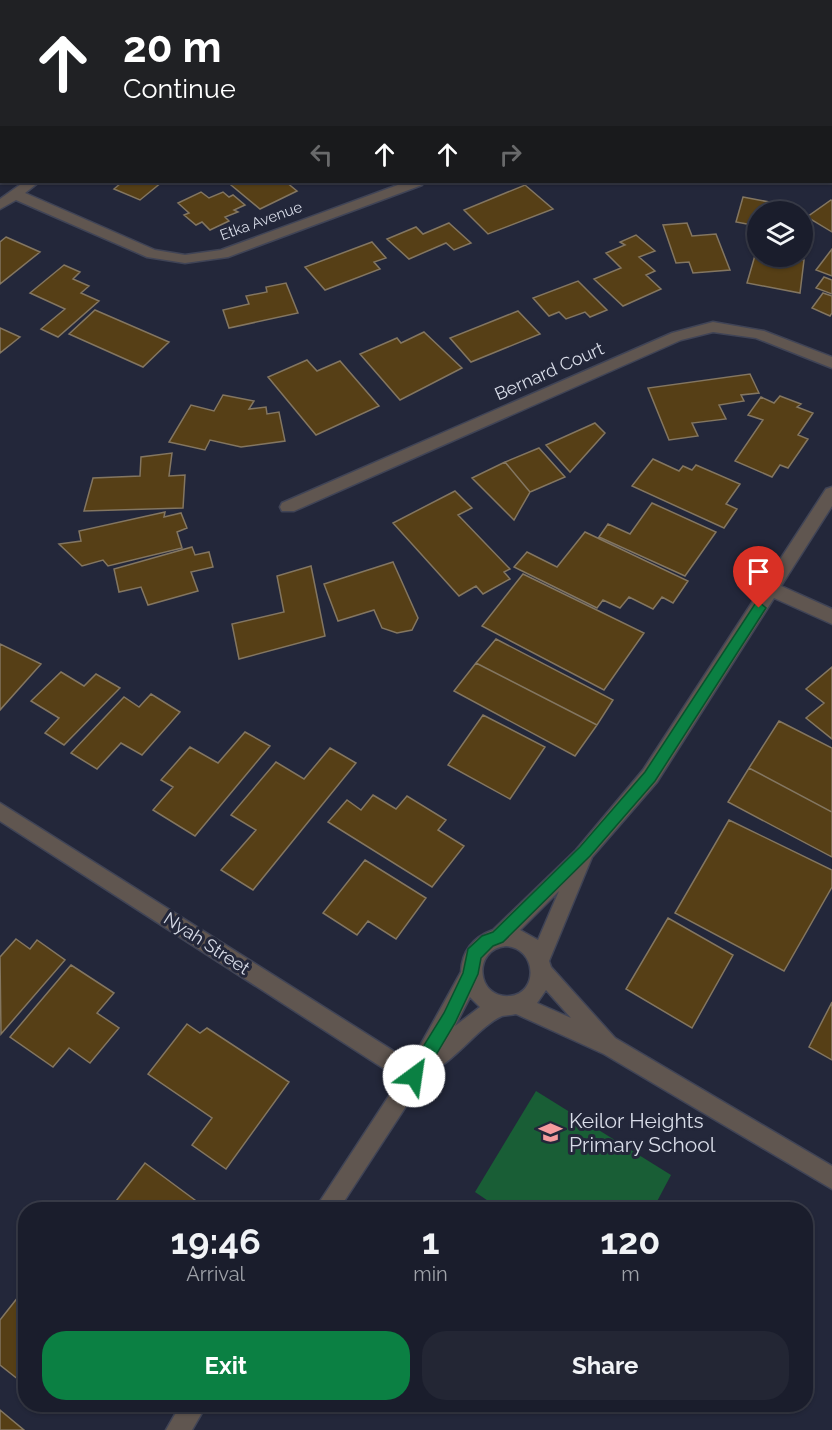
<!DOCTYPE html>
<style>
body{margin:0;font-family:Raleway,sans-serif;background:#232634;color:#f1f3f6;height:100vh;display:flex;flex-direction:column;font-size:22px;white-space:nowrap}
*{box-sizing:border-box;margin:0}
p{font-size:20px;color:#9fa2a9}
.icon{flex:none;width:33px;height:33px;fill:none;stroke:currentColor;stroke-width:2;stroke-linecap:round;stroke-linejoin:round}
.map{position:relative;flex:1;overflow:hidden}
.details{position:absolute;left:18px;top:1202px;width:795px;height:210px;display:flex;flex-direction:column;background:#1a1d2c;border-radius:24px;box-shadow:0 2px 4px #0004,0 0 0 2px #383b48}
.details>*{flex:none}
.guide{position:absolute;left:0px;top:0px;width:832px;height:183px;box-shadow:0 2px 4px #0004,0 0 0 2px #383b48;background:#202124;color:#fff;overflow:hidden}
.fabs{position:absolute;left:747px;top:201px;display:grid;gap:12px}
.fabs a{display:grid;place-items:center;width:66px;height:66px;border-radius:50%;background:#1a1d2c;box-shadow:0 2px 4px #0004,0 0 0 2px #383b48;font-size:30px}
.pin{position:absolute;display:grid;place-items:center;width:51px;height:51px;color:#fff;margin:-62px -26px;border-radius:50% 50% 50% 0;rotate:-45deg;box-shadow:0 0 6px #0007}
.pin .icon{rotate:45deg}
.me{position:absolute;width:66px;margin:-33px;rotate:31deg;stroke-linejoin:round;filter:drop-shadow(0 0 4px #0008)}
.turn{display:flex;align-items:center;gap:21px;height:126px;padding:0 24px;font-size:27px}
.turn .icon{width:78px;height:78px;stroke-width:2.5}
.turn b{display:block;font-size:42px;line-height:51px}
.lanes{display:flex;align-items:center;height:57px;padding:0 24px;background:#0003;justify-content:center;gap:30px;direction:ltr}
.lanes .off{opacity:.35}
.eta{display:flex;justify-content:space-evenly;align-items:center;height:102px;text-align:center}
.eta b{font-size:36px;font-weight:700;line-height:42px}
.button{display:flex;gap:12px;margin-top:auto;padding:12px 24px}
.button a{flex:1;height:69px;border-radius:24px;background:#0b8043;color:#fff;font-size:24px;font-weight:700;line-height:69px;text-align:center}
.button a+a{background:#232634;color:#f1f3f6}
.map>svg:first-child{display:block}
.green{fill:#195e36}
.building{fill:#563f16;stroke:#837661;stroke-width:1.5}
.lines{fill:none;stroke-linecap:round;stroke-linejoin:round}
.street-casing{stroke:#404456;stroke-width:3}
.street{fill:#605650;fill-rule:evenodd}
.route{fill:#0b8043;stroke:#07532c;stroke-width:1.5}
.labels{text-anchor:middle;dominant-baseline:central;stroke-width:6;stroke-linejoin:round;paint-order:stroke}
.far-street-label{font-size:15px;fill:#d8dce8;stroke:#23273a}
.street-label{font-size:18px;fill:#d8dce8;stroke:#23273a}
.near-poi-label{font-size:21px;fill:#d8dce8;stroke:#23273a;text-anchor:start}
</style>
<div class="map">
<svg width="832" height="1430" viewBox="0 0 832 1430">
<rect width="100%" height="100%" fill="#23273a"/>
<path class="green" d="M536 1091 671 1175 653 1209H500L475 1192Z"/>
<path class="building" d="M150 0H211L215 1 148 2Z
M719 0H796L718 2Z
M116 182H162L140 200 114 189 121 183Z
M238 182H286L297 191 260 209 231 185Z
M525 185 553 209 488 234 464 210Z
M201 192 209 198 223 192 229 197 233 195 245 205 234 210 238 212 225 217 229 221 210 230 202 222 196 225 184 215 189 213 178 203Z
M743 197 785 205 783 212H758V226L736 222Z
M831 200 832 201V232L807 217Z
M449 223 471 243 454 250 446 243 409 259 387 239 416 227 423 234Z
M687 223 692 236 716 234 730 270 693 273 689 262 676 263 663 225Z
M636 235 655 251 639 257 655 271 646 275 661 289 623 306 594 279 621 268 606 253 625 245 620 242Z
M6 237 40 252 0 284V242Z
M372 242 386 258 374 262 380 269 325 290 305 267Z
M832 249V276L816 270Z
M756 252 758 256 804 260 800 293 747 283Z
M64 265 80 272 73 279 89 286 81 293 99 301 58 337 41 329 65 309 30 293Z
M824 277 832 280V294L816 288Z
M578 281 607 310 590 317 585 312 566 319 559 312 549 316 533 298Z
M286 283 298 313 229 328 223 310 249 304 246 296 267 292 266 287Z
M823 293 832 296V313L830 316 812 308Z
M95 310 169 342 143 367 69 334Z
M518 311 540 334 471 362 450 338Z
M0 328 20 337 0 353Z
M424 332 462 368 400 400 360 354 397 338 401 343Z
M307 360 317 371 340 361 379 406 316 435 268 377Z
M750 374 759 393 741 395 744 401 719 405 726 419 692 423 698 436 669 440 648 388Z
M223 395 254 401 249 409 266 407 267 414 279 412 285 441 241 447 210 440 205 450 169 442 191 405 214 411Z
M780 396 801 404 797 407 813 413 798 435 808 439 788 468 780 465 772 477 735 461 763 420 748 415 761 397 774 403Z
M595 423 605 433 570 472 546 445Z
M539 448 565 477 530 492 505 462Z
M172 453 169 476 185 475 183 508 84 511 93 478 140 476 141 457Z
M653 459 679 471 683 466 692 470 696 465 740 484 726 504 737 509 724 528 632 486Z
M505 462 530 492 514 520 472 478Z
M455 491 472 508 458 515 510 569 504 572 510 579 483 594 476 586 459 596 393 523Z
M652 503 716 532 685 576 599 537 608 524 630 534Z
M165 512 164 517 181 513 187 528 177 532 182 548 108 566 103 560 82 566 59 544 81 541 79 531Z
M585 532 688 581 673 603 662 597 653 609 629 597 620 608 603 600 597 608 514 567 527 552 557 567Z
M192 547 195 555 209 552 213 567 191 572 198 591 148 605 141 587 119 592 114 569Z
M393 562 418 618 412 630 397 633 382 628 374 610 338 621 324 584Z
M311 566 325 636 239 659 232 624 284 612 277 576Z
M523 574 644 633 604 690 482 626Z
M496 639 613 700 597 725 476 663Z
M0 644 41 664 0 710Z
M476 663 597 725 575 756 454 691Z
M832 667V739L806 718 824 703 806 689Z
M61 672 84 686 96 674 120 688 64 745 45 733 59 718 31 701Z
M151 694 180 712 142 755 121 743 97 769 71 753 124 697 139 707Z
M483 715 545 747 510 799 448 765Z
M779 721 832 748V812L749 768Z
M245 732 270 746 195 836 153 810 173 787 161 780 190 747 218 763Z
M330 748 356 763 253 890 221 870 256 830 231 815 276 762 304 779Z
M749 768 832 812V857L728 802Z
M373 795 396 809 407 796 446 820 438 830 464 846 432 887 328 822 347 800 361 810Z
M729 820 832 870V887L784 971 675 913Z
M365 860 426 898 396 939 368 921 357 935 323 913Z
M668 918 733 955 692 1028 626 989Z
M16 939 30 949 37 940 65 960 1 1034 0 957Z
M71 965 114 993 97 1013 119 1028 90 1063 69 1048 53 1067 10 1037Z
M832 1002V1060L809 1047Z
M187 1024 200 1033 207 1028 289 1082 226 1169 192 1145 212 1118 148 1074Z
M145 1163 207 1209H110Z
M26 1287V1381L24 1384 0 1365V1320Z
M0 1410 24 1430H0Z"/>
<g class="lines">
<defs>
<path id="street" d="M267 0H279L266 2Z
M648 0H660L647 2Z
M24 182H39L25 193 155 250 185 255 221 250 406 182H424L422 185 228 257 185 263 147 257 16 200 0 209V199Z
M713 322 764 331 832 357V368L756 338 713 332 681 340 294 511H282L280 507 282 503 672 333Z
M832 487V506L781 586 832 609V624L774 598 657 782 592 857 549 961 551 967 615 1038 832 1166V1189L604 1054 516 1014C512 1015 506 1015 502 1016 480 1025 448 1069 429 1071L339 1209H315L400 1079 0 821V803L411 1062 461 972C462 951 474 937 493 930L576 850 643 770 826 489ZM559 891 538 940 520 930ZM506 946C537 948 539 993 510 996 476 999 472 949 506 946ZM546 990 571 1018 537 1003ZM470 997 480 1007 455 1026Z
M181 1404H207L192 1430H166Z"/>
</defs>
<use href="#street" class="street-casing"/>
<use href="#street" class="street"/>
</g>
<path class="route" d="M759 602 766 608 764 611 655 781 590 856 503 942 493 946 481 958 478 974 455 1023 420 1082 414 1084 408 1082 406 1076 408 1071 444 1013 463 973 468 949 482 936 493 932 580 847 645 772 755 604Z"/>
<defs>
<symbol id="school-bare" viewBox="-9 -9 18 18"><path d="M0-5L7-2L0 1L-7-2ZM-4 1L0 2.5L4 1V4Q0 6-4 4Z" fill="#f59b9e" stroke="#23273a" stroke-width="2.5" paint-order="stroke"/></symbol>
</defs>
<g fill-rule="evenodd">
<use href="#school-bare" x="534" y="1116" width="33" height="33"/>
</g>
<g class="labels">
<g class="far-street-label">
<text transform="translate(261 221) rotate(-20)">Etka Avenue</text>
</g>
<g class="street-label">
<text transform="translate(549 371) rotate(-24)">Bernard Court</text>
<text transform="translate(207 943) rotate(33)">Nyah Street</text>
</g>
<g class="near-poi-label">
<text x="569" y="1120">Keilor Heights<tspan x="569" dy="24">Primary School</tspan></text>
</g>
</g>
</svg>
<div class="fabs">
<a><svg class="icon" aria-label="layers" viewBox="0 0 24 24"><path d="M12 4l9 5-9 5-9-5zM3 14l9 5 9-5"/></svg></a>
</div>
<div class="pin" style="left:759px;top:608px;background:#d93025"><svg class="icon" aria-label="arrive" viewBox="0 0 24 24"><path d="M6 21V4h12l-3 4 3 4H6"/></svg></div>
<svg class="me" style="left:414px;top:1076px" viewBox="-20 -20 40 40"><circle r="19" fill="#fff"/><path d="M0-13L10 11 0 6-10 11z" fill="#0b8043"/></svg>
<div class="guide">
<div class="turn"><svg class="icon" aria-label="ahead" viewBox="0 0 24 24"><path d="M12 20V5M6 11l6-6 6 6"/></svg><div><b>20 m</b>Continue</div></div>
<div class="lanes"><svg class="icon off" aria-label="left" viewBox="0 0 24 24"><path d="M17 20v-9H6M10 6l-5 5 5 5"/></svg><svg class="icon" aria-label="ahead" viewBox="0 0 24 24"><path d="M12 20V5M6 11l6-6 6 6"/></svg><svg class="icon" aria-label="ahead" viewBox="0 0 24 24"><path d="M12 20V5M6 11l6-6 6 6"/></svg><svg class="icon off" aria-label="right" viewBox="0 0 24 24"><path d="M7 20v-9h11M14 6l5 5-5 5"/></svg></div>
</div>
<section class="details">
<div class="eta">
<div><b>19:46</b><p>Arrival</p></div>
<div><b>1</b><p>min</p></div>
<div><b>120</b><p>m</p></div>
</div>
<div class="button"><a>Exit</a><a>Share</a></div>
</section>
</div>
